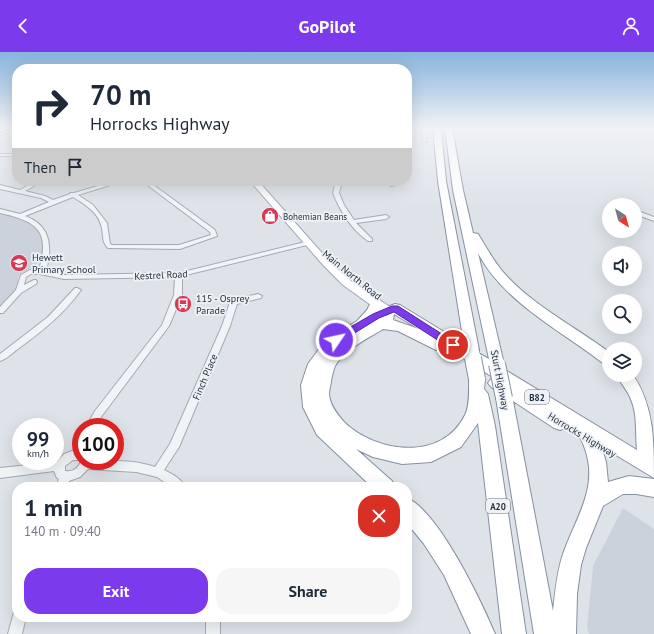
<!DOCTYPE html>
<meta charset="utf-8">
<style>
body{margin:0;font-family:"PT Sans",sans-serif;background:#f6f6f7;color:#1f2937;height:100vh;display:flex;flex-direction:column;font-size:15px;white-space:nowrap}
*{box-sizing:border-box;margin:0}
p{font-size:13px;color:#747a83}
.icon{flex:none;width:22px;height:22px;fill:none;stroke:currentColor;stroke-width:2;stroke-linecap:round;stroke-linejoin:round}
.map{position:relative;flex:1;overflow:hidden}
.panel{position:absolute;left:12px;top:430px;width:400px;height:140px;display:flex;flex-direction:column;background:#fff;border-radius:16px;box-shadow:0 4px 16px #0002}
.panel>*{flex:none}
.hud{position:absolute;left:12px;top:12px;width:400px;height:122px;border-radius:16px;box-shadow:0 4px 16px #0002;background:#fff;color:#1f2937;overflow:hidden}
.needle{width:26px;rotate:144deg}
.buttons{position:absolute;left:602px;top:146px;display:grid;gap:8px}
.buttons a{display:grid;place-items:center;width:40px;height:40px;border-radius:50%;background:#fff;box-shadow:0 4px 16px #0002;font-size:20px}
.speed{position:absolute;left:12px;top:366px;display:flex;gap:8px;font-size:20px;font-weight:700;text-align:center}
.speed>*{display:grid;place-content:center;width:52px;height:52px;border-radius:50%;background:#fff;box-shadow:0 4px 16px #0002;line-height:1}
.speed small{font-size:10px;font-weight:400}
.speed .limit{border:6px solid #d22;background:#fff;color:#111}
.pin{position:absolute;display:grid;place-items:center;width:34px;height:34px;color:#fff;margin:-17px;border:2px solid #fff;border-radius:50%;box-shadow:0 1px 4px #0007}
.me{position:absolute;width:44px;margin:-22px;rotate:56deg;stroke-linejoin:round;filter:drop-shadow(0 0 3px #0008)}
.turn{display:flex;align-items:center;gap:14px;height:84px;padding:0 12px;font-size:18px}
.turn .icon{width:52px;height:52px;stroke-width:2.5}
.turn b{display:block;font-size:28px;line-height:34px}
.then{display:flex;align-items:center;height:38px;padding:0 12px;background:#0003;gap:8px;font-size:15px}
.round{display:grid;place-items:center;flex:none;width:42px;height:42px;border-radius:16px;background:#f6f6f7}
.overview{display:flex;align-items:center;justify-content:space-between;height:68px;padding:0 12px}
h1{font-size:24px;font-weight:700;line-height:30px}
.button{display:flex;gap:8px;margin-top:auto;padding:8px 12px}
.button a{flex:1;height:46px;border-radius:16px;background:#7c3aed;color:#fff;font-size:16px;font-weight:700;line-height:46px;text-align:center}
.button a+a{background:#f6f6f7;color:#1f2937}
header{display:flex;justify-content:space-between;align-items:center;height:52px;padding:0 12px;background:#7c3aed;color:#fff;font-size:18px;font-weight:700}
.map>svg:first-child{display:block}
.built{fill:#ccd2db}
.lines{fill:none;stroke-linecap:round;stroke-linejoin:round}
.street-casing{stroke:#a3aab3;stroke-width:2}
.primary-casing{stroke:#9da7b6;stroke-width:2}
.highway-casing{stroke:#8590a1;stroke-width:2}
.street{fill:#f1f4f7;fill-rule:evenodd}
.primary{fill:#fff;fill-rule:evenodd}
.highway{fill:#fff;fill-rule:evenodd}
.highway-bridge-far1-casing{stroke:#8590a1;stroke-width:14;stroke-linecap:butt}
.highway-bridge-casing{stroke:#8590a1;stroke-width:18;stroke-linecap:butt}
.highway-bridge-far1{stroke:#fff;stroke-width:13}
.highway-bridge{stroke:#fff;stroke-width:16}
.route{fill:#7c3aed;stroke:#51269a}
.labels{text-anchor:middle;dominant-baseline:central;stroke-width:3.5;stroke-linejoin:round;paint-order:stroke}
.far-poi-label{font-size:9px;fill:#263141;stroke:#eef2f7;text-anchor:start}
.shield{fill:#eef2f7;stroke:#626b78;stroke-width:1}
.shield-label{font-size:9px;font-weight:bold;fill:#263141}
.poi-label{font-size:10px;fill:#263141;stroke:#eef2f7;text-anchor:start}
.street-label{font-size:10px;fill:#263141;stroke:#eef2f7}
</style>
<header><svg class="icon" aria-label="back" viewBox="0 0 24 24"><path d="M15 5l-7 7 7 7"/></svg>GoPilot<svg class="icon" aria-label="person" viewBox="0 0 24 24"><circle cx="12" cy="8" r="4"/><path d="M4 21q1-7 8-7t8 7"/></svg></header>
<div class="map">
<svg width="654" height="582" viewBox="0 0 654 582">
<rect width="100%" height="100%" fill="#dee3e9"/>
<path class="built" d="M0 161 24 167 38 178 41 186 42 199 40 208 35 214 18 225V237L0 256Z
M623 456 654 477V582H589L587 575 593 514Z"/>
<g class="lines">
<defs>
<path id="street" d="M17 76V78L0 83V81Z
M422 76H426L427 90 423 89Z
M0 102H17V104H0Z
M36 129H43L25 139 45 144 53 148 70 142V141H74L115 129H123L78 143 93 153 107 171 110 192 112 193H179L211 183 210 180 142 129H148L215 178 217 184 180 197 108 196C101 190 104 181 101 173 98 160 83 151 73 145L25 164C52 174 52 196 46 219L64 223 179 221 309 189 312 191 311 192 182 224V243L169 274 101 365 96 375H86L95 359 162 273 174 243 175 225 64 227 40 222H31L26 225 24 233 34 228H36L37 230 36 232 21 241 3 261H0V255L16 238 21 223 30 218H39C51 178 36 169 0 161V157L20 162 49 150 41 146 0 137V133L20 138Z
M336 129H342L339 141 344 153 354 168 386 163 389 165 386 167 356 171 372 187V189H368C352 178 340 159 333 141Z
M386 129H392L396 133 391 134Z
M635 158 654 165V169L635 162Z
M75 236H77L81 238C64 262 41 280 18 297 12 301 7 307 0 309V302L48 265Z
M258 242 262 244 261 246 237 252 230 274 179 395 164 418C172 422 182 427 185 435H172L157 425 136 420 88 417 80 425 69 429 67 435H56L59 427 57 426 54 419 0 426V416L57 410 64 402 72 399 81 398V408H73L65 414V419C73 420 78 417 81 409 106 410 129 406 155 415L170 392 222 274 230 250 231 248Z
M17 559V565H26L22 582H8L14 560Z
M206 565H220V582H206Z"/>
<path id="primary" d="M250 129H258L330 210 351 229 393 257 395 260 393 263H385L343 233 324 214Z"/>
<path id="highway" d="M433 76H441L446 129 479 298 478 301 489 307 453 138 445 76H452L463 138 473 181 478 182C486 195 493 208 503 220 532 253 574 274 609 300V313L604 312C562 279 504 251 478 201L504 312 502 316 637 398C635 379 638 362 630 345 626 337 621 331 616 323H633C654 354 654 389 654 426L601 394 606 410 608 430 629 424 654 427V445L636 442H623L603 454 586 496 581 513 577 542 576 582H534L496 346 500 341 491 335 488 331 491 327 494 326 443 293 441 297 436 298 398 279 383 277C367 287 345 297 335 314 333 319 332 324 331 329 331 333 329 337 329 341 329 352 337 362 344 370 376 401 442 410 465 363 470 353 469 338 469 327L472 323 477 321 482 323 485 327 484 337 488 342 495 374 526 582H502L478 371 461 395 431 410 402 412 373 405 356 397 392 429 394 435H372L317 383 303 355 301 333 308 312 325 289 357 269 367 258 372 248H380L382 251 379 258 395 252 400 253 464 292 438 129ZM394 262 419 277 393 268ZM513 349 554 376 560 378 566 376 568 373C576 378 582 387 585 397 599 436 575 467 563 502 557 520 555 540 553 559Z
M407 446C439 460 481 549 495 582H471L444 523 424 492 407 471Z"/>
</defs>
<use href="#street" class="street-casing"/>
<use href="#primary" class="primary-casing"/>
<use href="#highway" class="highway-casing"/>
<use href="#street" class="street"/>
<use href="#primary" class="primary"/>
<use href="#highway" class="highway"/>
<defs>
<path id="highway-bridge-far1" d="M472 298 474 307"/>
<path id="highway-bridge" d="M473 306 477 327
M497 312 504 346"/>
</defs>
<use href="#highway-bridge-far1" class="highway-bridge-far1-casing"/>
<use href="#highway-bridge" class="highway-bridge-casing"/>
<use href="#highway-bridge-far1" class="highway-bridge-far1"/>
<use href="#highway-bridge" class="highway-bridge"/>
</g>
<linearGradient id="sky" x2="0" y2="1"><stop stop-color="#87b3dd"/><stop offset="0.48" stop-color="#f0f2f5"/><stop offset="1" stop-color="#f0f2f5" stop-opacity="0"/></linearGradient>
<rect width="654" height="157" fill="url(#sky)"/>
<path class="route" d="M392 254H398L456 291V296H450L394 260 379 266 340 290H333V285L373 262Z"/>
<defs>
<symbol id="shop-disc" viewBox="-11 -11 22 22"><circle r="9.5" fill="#d93854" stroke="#eef2f7"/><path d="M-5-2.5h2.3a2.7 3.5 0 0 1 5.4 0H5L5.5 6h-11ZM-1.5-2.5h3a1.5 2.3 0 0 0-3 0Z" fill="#fff"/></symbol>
<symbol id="school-disc" viewBox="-11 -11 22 22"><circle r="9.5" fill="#d93854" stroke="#eef2f7"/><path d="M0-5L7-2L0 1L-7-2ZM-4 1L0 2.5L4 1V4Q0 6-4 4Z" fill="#fff"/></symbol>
<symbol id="bus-disc" viewBox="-11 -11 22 22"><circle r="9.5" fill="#d93854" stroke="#eef2f7"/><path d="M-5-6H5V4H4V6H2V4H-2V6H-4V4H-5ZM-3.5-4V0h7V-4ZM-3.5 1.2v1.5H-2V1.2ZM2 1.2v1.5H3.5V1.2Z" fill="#fff"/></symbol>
</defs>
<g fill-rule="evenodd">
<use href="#shop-disc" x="260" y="154" width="20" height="20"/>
<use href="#school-disc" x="9" y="201" width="20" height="20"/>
<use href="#bus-disc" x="173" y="242" width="20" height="20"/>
</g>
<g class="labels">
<g class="far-poi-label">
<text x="283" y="164">Bohemian Beans</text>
</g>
<g class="shield">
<rect x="525" y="338" width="24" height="14" rx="3"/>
<rect x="486" y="447" width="24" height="14" rx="3"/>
</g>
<g class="shield-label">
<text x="537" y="345">B82</text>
<text x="498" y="454">A20</text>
</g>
<g class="poi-label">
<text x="32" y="205">Hewett<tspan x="32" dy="12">Primary School</tspan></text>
<text x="196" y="246">115 - Osprey<tspan x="196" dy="12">Parade</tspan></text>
</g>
<g class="street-label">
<text transform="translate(161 223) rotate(-3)">Kestrel Road</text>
<text transform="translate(352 223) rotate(39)">Main North Road</text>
<text transform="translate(205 325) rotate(-67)">Finch Place</text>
<text transform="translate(500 328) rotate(79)">Sturt Highway</text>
<text transform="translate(582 383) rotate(31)">Horrocks Highway</text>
</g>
</g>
</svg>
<div class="buttons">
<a><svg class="needle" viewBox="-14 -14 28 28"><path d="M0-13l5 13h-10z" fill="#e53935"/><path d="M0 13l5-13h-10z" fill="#747a83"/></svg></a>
<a><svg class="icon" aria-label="sound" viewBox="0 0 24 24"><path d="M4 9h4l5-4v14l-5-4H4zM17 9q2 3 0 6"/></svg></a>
<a><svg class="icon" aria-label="search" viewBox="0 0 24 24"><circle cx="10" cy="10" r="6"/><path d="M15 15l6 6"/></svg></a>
<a><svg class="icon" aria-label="layers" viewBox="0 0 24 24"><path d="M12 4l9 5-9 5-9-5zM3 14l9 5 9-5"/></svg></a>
</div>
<div class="speed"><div>99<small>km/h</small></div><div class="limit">100</div></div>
<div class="pin" style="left:453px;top:293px;background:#d93025"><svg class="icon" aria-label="arrive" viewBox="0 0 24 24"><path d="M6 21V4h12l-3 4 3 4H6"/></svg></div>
<svg class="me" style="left:336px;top:288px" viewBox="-20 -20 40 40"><circle r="17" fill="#7c3aed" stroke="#fff" stroke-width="3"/><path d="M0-11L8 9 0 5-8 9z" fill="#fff"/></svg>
<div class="hud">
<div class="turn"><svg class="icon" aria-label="right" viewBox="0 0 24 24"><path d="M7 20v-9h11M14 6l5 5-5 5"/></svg><div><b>70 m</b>Horrocks Highway</div></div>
<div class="then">Then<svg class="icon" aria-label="arrive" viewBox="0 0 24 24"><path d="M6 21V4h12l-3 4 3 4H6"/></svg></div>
</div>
<section class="panel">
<div class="overview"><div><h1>1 min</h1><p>140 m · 09:40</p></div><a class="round" style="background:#d93025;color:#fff"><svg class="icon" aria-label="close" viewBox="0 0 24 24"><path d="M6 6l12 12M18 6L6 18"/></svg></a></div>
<div class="button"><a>Exit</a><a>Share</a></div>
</section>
</div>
